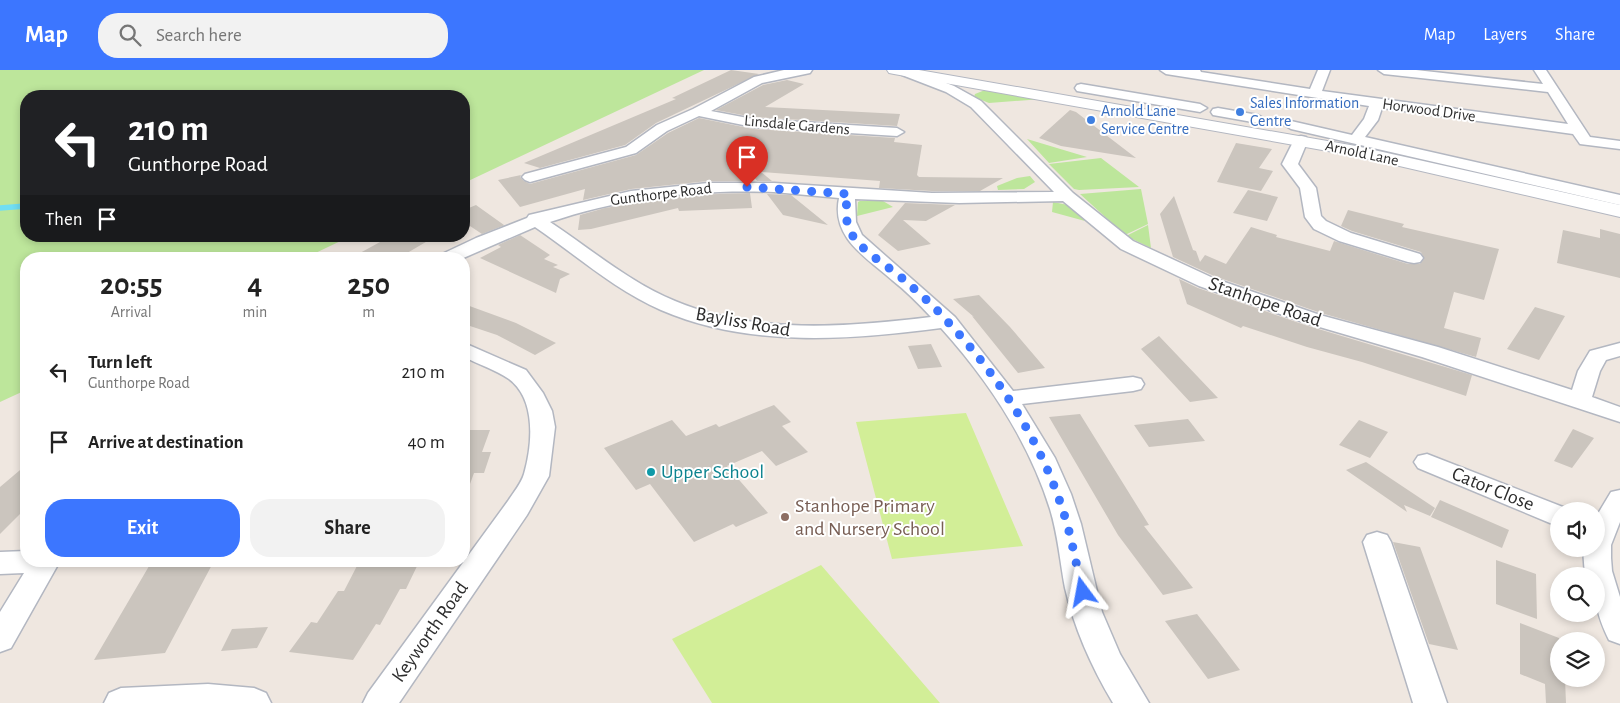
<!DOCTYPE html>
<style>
body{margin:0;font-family:"Alegreya Sans",sans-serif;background:#f2f2f2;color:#222;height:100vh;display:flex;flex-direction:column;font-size:19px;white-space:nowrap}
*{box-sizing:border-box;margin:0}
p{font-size:16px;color:#767676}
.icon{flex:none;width:28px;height:28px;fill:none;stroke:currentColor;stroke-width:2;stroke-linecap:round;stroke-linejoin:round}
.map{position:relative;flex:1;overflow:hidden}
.details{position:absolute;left:20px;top:182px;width:450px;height:315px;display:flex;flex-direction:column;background:#fff;border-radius:20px;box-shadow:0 2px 8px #0003}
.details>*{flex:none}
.banner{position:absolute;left:20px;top:20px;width:450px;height:152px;border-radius:20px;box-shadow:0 2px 8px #0003;background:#202124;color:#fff;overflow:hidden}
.buttons{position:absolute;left:1550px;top:432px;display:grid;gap:10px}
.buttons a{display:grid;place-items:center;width:55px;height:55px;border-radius:50%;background:#fff;box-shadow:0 2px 8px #0003;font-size:25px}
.pin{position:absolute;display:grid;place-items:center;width:42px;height:42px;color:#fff;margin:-51px -21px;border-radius:50% 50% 50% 0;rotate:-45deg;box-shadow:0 0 5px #0007}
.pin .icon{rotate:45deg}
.me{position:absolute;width:55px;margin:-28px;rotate:347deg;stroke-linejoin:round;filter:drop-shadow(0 0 4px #0008)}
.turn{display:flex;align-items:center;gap:18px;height:105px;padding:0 25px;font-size:22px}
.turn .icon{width:65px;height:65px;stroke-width:2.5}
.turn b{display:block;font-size:35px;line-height:42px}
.then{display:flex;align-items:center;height:48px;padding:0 25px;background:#0003;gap:10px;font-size:19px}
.eta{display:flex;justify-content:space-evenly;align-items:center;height:85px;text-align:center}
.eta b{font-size:30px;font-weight:600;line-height:35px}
.cta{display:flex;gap:10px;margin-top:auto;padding:10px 25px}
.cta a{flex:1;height:58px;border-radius:20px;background:#3c76ff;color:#fff;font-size:20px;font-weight:600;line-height:58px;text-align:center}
.cta a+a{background:#f2f2f2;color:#222}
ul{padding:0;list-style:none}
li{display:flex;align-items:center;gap:15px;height:70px;padding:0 25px}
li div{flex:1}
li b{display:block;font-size:19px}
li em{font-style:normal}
header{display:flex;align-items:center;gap:30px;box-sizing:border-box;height:70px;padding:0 25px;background:#3c76ff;color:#fff}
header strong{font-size:24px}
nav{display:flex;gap:28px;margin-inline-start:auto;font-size:18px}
.search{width:350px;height:45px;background:#f2f2f2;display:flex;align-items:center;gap:12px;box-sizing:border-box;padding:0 18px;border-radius:20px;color:#767676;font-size:19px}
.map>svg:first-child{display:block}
.green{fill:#bde69b}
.pitch{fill:#d2ee97}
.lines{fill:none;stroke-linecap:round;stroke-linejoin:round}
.stream{stroke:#71def3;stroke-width:5.5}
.building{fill:#cbc5be}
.street-casing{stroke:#b3b7c1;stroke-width:3}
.secondary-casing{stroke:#b3b7c1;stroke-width:2}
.street{fill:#fff;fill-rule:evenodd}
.secondary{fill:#fff;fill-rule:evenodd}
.route{stroke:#3c76ff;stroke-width:9;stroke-dasharray:0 16.2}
.shop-dot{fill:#3f7fe0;stroke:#fff;stroke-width:2}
.culture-dot{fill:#0f9aa8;stroke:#fff;stroke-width:2}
.education-dot{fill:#8d6e63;stroke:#fff;stroke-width:2}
.labels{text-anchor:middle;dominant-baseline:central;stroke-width:4;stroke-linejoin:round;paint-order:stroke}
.far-shop-label{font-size:16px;fill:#366cbe;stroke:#fff;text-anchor:start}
.far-street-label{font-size:16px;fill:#2d2d2d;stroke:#fff}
.street-label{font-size:20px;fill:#2d2d2d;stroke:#fff}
.culture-label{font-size:20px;fill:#0d838f;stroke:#fff;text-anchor:start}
.education-label{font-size:20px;fill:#785e54;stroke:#fff;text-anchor:start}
</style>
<header>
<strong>Map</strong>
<div class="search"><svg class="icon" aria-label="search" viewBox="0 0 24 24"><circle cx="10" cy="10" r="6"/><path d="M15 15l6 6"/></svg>Search here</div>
<nav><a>Map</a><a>Layers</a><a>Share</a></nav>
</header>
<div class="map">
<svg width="1620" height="633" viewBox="0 0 1620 633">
<rect width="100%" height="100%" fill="#efe7e0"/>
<path class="green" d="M0 0H704L464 113V26H26V166H351L303 189H26V320L0 332Z
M985 20H995L1043 29 989 33 974 27 975 24Z
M1027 69 1087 87 1049 93Z
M1101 88 1139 117 1079 120 1074 119 1049 94Z
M1030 106 1035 112 1024 119 998 120 997 116 1017 108Z
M1141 119 1148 154 1125 165 1080 124Z
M860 131H883L893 137 857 146 858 132Z
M1053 132 1068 135 1085 151 1052 142Z
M1148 155 1151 178 1126 166Z"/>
<path class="pitch" d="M966 343 1023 476 892 489 856 352Z
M821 495 940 633H712L672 569Z"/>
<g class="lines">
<path class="stream" d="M0 138 26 136"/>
</g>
<path class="building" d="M731 0 759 4 656 53 625 75 540 98 524 93 676 29 672 28Z
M787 10 804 14 765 37 900 44 897 56 753 47 716 40 763 15Z
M1070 40 1076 42 1136 88 1061 76 1039 68Z
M699 48 753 59 895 68 894 72 922 75 917 105 919 107 1003 108 980 121H932L879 118 880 111 761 102 772 111H757L745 95 748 111H708L631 119 583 130 585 119 520 137 498 110 521 105 520 107 524 111 530 114 636 85 668 63Z
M1236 73 1272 79 1259 98 1273 101 1261 121 1217 112Z
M1248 120 1278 127 1267 151 1233 143Z
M750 123 752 138 679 141 678 138 591 159 578 160 580 145 605 138 689 125Z
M767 124 791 125 828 155 783 145Z
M1174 126 1193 180 1196 181 1200 192 1205 185 1226 194 1251 157 1277 165 1276 167 1330 181 1334 171 1408 194H1420L1424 189 1421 182 1352 161 1341 156 1348 140 1404 154 1402 157 1499 179 1484 230 1454 222 1444 258 1481 268 1476 287 1321 243 1214 206 1173 187 1160 144Z
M905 133 955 135 926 151 903 150 931 174 898 181 878 165Z
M476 135 504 155H505L482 164 464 152V140Z
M1600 159 1620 164V208L1557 193 1563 160 1600 168Z
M520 165 550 185 544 189 558 195 553 197 570 204 560 209 556 223 480 188 501 177 498 175Z
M391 166H436L397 189H349Z
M1179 209 1198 218 1305 255 1472 305 1466 326 1362 292 1307 277 1243 256 1241 258 1187 234Z
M979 225 1010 257 1045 298 1018 303 972 246 974 247 953 229Z
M464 234 516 253 556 273 535 285 497 265 464 254Z
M1535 237 1565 246 1539 290 1507 279Z
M1159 266 1218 328 1190 332 1141 279Z
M931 274 942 297 918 299 908 276Z
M774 335 791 352 782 356 808 382 776 396 762 381 727 396 768 443 736 457 733 454 694 472 650 414 636 420 604 378 672 350 686 366 716 354 719 357Z
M1080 344 1149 455 1144 456 1193 518 1163 525 1118 465 1049 347Z
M1188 349 1205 371 1149 377 1134 355Z
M1359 350 1388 362 1370 388 1339 375Z
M1573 359 1594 368 1572 398 1554 391Z
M464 360H490L482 382H491L484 403H474L466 425H464Z
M1366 392 1435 438 1430 446 1404 435 1407 442 1346 400Z
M26 395V438L0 464V417Z
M1440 430 1509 460 1502 478 1431 447Z
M1393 472 1420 477 1458 580 1429 574Z
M1496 490 1536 504 1537 549 1496 534Z
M152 491H214L165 583 94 590Z
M359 492H419L406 519H400L380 555 376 554 353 590 289 582 311 552 317 553 338 521H344Z
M1197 544 1218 571 1240 600 1208 609 1165 551Z
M1520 553 1559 568V609H1565L1566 633H1546L1545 614 1520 604Z
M268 557 257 578 221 581 232 559Z"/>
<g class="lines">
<defs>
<path id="street" d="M784 0H812L810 3 762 13 711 41 753 49 897 58 904 62 897 66 753 57 699 46 667 61 636 83 530 112 525 110 522 107 525 104 626 77 657 55 693 39 754 7Z
M901 0H912L954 16 981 31 1073 123 1133 171 1213 208 1320 245 1438 277 1572 320 1578 301 1590 281 1620 273V286L1606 290 1600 301 1592 327 1620 337V352L1422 287 1306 253 1199 216 1121 179 1063 131 959 133 855 129 856 152 862 165 955 247 1013 321 1133 307 1141 309 1144 314 1141 319 1133 321 1022 334 1055 388 1071 424 1081 454 1102 542 1120 584 1149 633H1113C1092 598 1074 558 1065 518 1060 492 1058 465 1050 439 1029 372 988 310 941 258 849 270 749 278 661 240 615 220 576 185 535 157L461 189H437L440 185 476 168 527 148 529 145 631 121 708 113H774L932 123 1054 122 971 37 946 22 902 5 900 2ZM774 122 839 128C831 168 866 187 892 210 906 221 919 234 931 247 847 257 755 265 675 231 629 212 591 179 550 152 622 127 699 119 774 122Z
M1160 0H1200L1201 2 1310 19 1318 0H1330L1322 21 1568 54 1548 22 1384 4 1378 0H1416L1543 14 1534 0H1546L1590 67 1620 71V79L1580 74 1573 64 1382 38 1378 50 1365 67 1620 125V135L1291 59 1284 55 1291 51 1352 65 1364 49 1369 36 1166 4Z
M1081 14 1200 34 1207 38 1200 42 1077 21 1075 18 1077 15Z
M1218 38 1258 45 1265 49 1258 53 1213 45 1211 42 1213 39Z
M1301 66 1306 67 1308 70 1298 94 1316 118 1321 146 1326 151 1351 163 1420 184 1423 188 1420 192 1414 193 1408 192 1339 171 1314 159 1305 147 1300 118 1282 94 1294 70 1296 67Z
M464 273 526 300 543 323 552 341 555 357 549 406 527 445 399 633H363L368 623 508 431C513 423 521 414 524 404 532 376 537 330 509 309 496 300 478 294 464 287Z
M1427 384 1568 439 1570 441H1559V456L1550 453 1418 398 1414 392 1418 386Z
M1620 420V452L1611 475V488L1612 501 1620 527V574L1609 570C1596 543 1596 536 1596 506H1585L1583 479H1596V447L1611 422Z
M1377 462 1387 465 1391 472 1447 633H1413L1363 472 1367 465Z
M26 481V491H60L11 578 0 582V542L24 503 0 504V482Z
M208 614 254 618 266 623 271 633H104L109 623 121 618Z"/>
<path id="secondary" d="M887 0H919L1356 76 1620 135V147L1356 86 894 4 889 3Z"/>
</defs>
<use href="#street" class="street-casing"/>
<use href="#secondary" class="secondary-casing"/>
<use href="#street" class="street"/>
<use href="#secondary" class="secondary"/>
</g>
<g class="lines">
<path class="route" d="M747 117 849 124C845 133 845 151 850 161 860 181 886 194 903 209 918 222 934 236 947 251 997 304 1041 371 1063 441 1072 467 1076 496 1083 522"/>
</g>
<g class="shop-dot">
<circle cx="1240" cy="42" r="5"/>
<circle cx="1091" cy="50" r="5"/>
</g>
<circle class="culture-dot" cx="651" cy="402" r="5"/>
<circle class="education-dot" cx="785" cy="447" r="5"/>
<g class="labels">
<g class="far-shop-label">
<text x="1250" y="33">Sales Information<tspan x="1250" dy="18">Centre</tspan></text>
<text x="1101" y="41">Arnold Lane<tspan x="1101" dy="18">Service Centre</tspan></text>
</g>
<g class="far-street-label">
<text transform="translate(1429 40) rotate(8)">Horwood Drive</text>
<text transform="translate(797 55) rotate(5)">Linsdale Gardens</text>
<text transform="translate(1362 83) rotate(12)">Arnold Lane</text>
<text transform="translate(661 124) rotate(-7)">Gunthorpe Road</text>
</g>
<g class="street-label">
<text transform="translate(1265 232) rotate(19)">Stanhope Road</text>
<text transform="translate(743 252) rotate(10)">Bayliss Road</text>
<text transform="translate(1493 419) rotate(22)">Cator Close</text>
<text transform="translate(430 562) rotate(-55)">Keyworth Road</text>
</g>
<g class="culture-label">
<text x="661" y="402">Upper School</text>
</g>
<g class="education-label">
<text x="795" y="436">Stanhope Primary<tspan x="795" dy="23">and Nursery School</tspan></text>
</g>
</g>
</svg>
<div class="buttons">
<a><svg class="icon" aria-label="sound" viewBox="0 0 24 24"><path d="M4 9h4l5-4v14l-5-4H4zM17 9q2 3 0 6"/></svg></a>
<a><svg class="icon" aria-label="search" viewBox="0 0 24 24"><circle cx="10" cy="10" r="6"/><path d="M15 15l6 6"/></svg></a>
<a><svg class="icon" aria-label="layers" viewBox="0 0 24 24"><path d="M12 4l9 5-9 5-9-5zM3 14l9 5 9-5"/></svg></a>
</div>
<div class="pin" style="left:747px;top:117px;background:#d93025"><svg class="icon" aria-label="arrive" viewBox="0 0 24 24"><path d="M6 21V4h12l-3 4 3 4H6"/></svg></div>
<svg class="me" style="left:1083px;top:522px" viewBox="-20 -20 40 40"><path d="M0-17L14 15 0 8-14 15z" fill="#3c76ff" stroke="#fff" stroke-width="4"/></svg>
<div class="banner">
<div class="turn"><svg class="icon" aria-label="left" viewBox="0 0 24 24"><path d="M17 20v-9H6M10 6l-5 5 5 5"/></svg><div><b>210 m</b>Gunthorpe Road</div></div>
<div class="then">Then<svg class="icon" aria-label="arrive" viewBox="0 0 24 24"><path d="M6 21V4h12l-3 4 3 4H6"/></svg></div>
</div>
<section class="details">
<div class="eta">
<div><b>20:55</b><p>Arrival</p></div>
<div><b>4</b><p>min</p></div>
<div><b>250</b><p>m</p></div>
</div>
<ul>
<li><svg class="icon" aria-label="left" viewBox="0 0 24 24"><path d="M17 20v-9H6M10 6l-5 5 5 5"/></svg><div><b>Turn left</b><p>Gunthorpe Road</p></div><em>210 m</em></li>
<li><svg class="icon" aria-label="arrive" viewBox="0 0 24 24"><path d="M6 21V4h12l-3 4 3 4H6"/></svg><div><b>Arrive at destination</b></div><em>40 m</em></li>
</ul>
<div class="cta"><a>Exit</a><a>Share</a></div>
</section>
</div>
